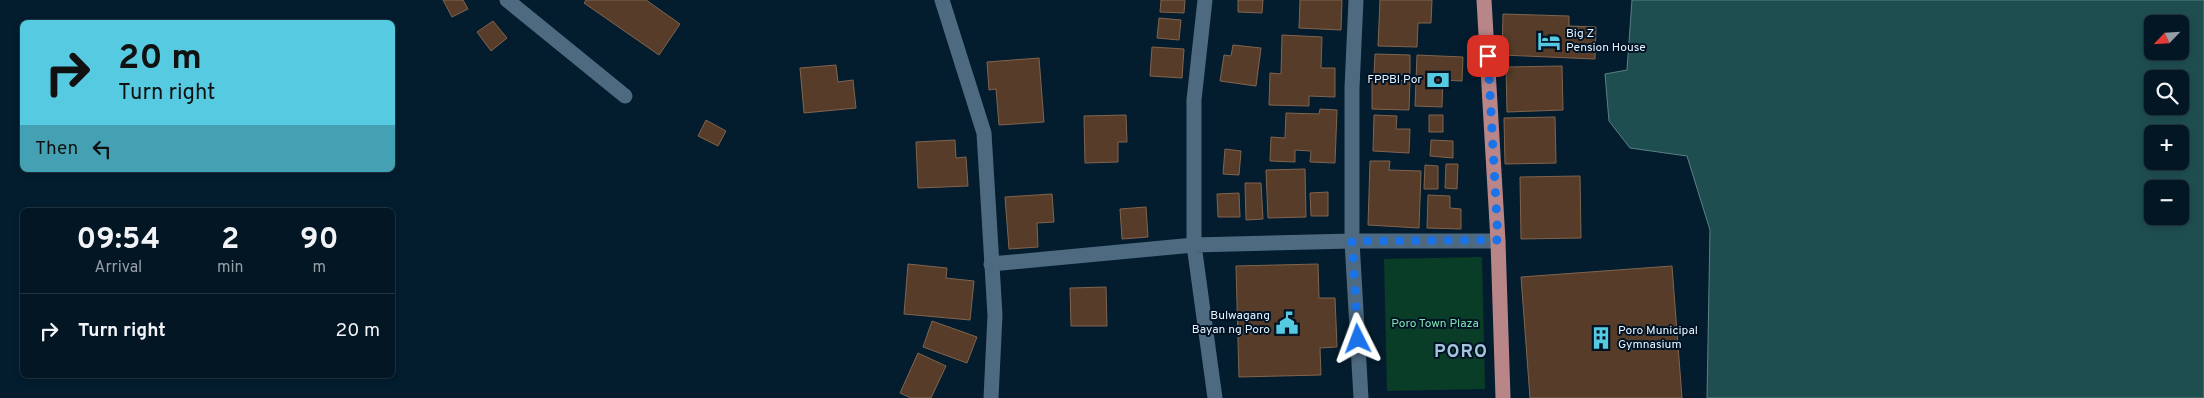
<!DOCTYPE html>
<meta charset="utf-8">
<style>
body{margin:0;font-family:Overpass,sans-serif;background:#0c1f2b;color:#f1f3f6;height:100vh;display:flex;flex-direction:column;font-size:19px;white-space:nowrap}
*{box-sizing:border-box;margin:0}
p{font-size:16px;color:#969fa6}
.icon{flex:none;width:28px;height:28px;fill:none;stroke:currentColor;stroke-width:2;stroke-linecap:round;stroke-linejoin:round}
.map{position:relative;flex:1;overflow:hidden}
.sheet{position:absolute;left:20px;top:208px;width:375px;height:170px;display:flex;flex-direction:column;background:#021623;border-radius:8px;box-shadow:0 2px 8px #0003,0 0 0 1px #233541}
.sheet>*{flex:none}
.banner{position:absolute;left:20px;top:20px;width:375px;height:152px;border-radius:8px;box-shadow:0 2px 8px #0003,0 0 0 1px #233541;background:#55cae0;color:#111;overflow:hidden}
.needle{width:32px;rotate:245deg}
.controls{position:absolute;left:2144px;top:15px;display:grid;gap:10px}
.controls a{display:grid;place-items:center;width:45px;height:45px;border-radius:8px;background:#021623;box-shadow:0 2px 8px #0003,0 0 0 1px #233541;font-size:25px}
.pin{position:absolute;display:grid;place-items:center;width:42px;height:42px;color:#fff;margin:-21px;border-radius:10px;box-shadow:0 2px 8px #0006}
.me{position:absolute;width:55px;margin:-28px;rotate:357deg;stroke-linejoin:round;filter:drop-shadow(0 0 4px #0008)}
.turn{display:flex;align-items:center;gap:18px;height:105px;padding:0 15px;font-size:22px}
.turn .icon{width:65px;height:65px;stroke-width:2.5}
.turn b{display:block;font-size:35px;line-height:42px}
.then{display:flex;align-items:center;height:48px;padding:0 15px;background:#0003;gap:10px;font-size:19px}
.eta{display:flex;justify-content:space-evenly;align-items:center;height:85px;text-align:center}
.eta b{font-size:30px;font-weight:700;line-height:35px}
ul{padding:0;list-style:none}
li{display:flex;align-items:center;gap:15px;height:75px;padding:0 15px;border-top:1px solid #233541}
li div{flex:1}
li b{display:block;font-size:19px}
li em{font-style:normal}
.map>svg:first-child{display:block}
.green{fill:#0a3d27}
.water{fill:#1f4e51;stroke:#5b8085;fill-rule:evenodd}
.building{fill:#573d29;stroke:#80644e}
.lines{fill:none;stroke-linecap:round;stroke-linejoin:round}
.lane{stroke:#4e6a81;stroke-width:15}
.street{stroke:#4e6a81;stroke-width:15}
.primary{stroke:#b88689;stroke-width:15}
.route{stroke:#1a73e8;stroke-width:9;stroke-dasharray:0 16.2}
.labels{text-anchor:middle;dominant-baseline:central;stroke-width:4;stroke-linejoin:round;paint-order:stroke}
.poi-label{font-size:12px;fill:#e7f4ff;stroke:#001325;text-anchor:start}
.park-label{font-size:12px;fill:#81e1b0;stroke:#001325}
.district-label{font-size:18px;font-weight:bold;letter-spacing:1px;fill:#a6c4de;stroke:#001325}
</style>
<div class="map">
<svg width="2204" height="398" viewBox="0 0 2204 398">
<rect width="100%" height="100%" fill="#031d2f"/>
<path class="green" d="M1482 257 1485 389 1387 391 1384 259Z"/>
<path class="water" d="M1632 0H2204V398H1707L1710 230 1687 156 1630 148 1609 121 1605 74 1627 70ZM2152 24H2180V51H2152ZM2152 79H2180V106H2152ZM2152 134H2180V161H2152ZM2152 189H2180V216H2152Z"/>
<path class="building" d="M443 0H463L468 9 452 17Z
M586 0H646L680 24 659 55 584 3Z
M1161 0H1185L1184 13 1160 12Z
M1238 0H1263L1262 13 1238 12Z
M1300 0H1342L1341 30 1299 28Z
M1380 0H1432L1431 23H1418L1417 47 1378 46Z
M1503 14 1569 16V26L1596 27 1595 59 1502 55Z
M1159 18 1181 20 1179 40 1157 38Z
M493 21 507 38 491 51 477 32Z
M1282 35 1322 37 1321 68H1335V97L1309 96V106L1269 105 1270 73 1281 74Z
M1233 45 1261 48 1256 86 1220 81 1224 55 1231 56Z
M1152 47 1184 49 1182 78 1150 76Z
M1375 54 1410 55V75L1374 74Z
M1417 55 1463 57 1462 81 1443 80 1442 107 1415 106Z
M1039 58 1044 122 999 125 996 89 989 90 987 62Z
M836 65 838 82 853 80 856 108 804 113 800 68Z
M1562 66 1563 110 1507 112 1506 67Z
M1372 79 1410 81 1409 110 1372 109Z
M1320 109 1337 110 1335 163 1310 162 1311 151 1295 150V162L1270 161 1271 137 1285 138 1286 113 1319 114Z
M1126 115 1127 142H1118V162L1085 163 1084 116Z
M1374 115 1397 116 1396 129H1410L1409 153 1373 151Z
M1429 115H1443V132H1429Z
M1555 117 1556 163 1505 164 1504 118Z
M706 120 726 131 718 146 698 136Z
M955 140 956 158 966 157 968 186 918 188 916 142Z
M1431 140 1453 141V158L1430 156Z
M1225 149 1241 151 1239 175 1223 174Z
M1370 161H1390L1389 170 1421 171 1419 228 1368 225Z
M1446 164H1458L1457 189 1445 188Z
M1425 165 1438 166V189H1424Z
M1305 169 1306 217 1268 218 1266 170Z
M1580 176 1581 238 1521 239 1520 177Z
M1245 183H1261L1263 219 1246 220Z
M1328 192V216H1311L1310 193Z
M1239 193 1240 217H1218L1217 194Z
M1052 194 1054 222 1037 223 1038 247 1009 249 1005 197Z
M1428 195 1450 196V208L1461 209V229L1427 228Z
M1146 207 1148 237 1122 239 1120 209Z
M908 264 947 268 946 278 974 281 970 320 904 314Z
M1318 264 1319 298H1335L1337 347 1320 348 1321 375 1239 377 1236 266Z
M1672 266 1682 398H1530L1521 277Z
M1106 287 1107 326H1071L1070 288Z
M932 321 977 337 967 363 923 347Z
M918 353 946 366 931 398H911L900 393Z"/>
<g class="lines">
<path class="lane" d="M1352 241 1361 398
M991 264 1194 245"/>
<path class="street" d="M507 0 625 96
M942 0 984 133 995 315 991 398
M1205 0 1194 100V245L1215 398
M1352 241V88L1356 0
M1194 245 1352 241H1498"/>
<path class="primary" d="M1484 0 1498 241 1503 398"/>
</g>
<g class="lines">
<path class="route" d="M1358 339 1352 241 1498 240 1488 56"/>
</g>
<defs>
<symbol id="hotel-bare" viewBox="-9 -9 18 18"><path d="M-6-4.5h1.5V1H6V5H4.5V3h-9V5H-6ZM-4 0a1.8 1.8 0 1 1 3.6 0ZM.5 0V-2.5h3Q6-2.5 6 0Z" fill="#55cae0" stroke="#001325" stroke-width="2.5" paint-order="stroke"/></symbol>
<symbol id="bank-bare" viewBox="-9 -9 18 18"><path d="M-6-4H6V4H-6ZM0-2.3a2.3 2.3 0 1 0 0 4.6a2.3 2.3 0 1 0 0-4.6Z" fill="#55cae0" stroke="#001325" stroke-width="2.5" paint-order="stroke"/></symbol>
<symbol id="civic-bare" viewBox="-9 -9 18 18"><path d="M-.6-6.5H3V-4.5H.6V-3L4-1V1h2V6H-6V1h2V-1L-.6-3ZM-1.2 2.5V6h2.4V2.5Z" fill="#55cae0" stroke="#001325" stroke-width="2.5" paint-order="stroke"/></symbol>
<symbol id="building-bare" viewBox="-9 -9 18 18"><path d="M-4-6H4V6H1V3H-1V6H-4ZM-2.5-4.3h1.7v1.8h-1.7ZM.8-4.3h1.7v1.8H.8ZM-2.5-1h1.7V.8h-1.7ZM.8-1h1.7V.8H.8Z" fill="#55cae0" stroke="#001325" stroke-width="2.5" paint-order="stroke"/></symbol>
</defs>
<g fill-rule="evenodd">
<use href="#hotel-bare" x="1533" y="25" width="32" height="32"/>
<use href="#bank-bare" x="1422" y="64" width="32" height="32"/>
<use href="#civic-bare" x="1271" y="307" width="32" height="32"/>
<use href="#building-bare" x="1585" y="322" width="32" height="32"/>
</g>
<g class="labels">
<g class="poi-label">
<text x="1566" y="34">Big Z<tspan x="1566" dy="14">Pension House</tspan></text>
<text x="1422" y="80" text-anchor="end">FPPBI Por</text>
<text x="1270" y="316" text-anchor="end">Bulwagang<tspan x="1270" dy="14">Bayan ng Poro</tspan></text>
<text x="1618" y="331">Poro Municipal<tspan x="1618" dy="14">Gymnasium</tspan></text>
</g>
<g class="park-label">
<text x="1435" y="324">Poro Town Plaza</text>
</g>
<g class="district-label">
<text x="1461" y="352">PORO</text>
</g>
</g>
</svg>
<div class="controls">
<a><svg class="needle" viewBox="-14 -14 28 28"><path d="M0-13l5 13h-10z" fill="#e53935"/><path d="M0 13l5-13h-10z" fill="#969fa6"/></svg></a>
<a><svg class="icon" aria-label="search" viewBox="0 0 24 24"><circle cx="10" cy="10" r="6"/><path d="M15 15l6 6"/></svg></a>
<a>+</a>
<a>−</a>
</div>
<div class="pin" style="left:1488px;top:56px;background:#d93025"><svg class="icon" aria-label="arrive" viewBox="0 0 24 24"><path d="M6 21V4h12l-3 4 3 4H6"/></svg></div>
<svg class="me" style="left:1358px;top:339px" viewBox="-20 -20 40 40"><path d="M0-17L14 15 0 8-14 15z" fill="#1a73e8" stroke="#fff" stroke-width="4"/></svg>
<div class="banner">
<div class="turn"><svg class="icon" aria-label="right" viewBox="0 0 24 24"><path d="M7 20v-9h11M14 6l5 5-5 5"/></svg><div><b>20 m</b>Turn right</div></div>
<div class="then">Then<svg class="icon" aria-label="left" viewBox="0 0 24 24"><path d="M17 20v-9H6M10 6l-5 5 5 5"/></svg></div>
</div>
<section class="sheet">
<div class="eta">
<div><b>09:54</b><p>Arrival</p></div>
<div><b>2</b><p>min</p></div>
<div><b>90</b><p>m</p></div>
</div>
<ul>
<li><svg class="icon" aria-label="right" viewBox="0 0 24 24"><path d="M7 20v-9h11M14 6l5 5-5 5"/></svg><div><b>Turn right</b></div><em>20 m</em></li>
</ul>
</section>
</div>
